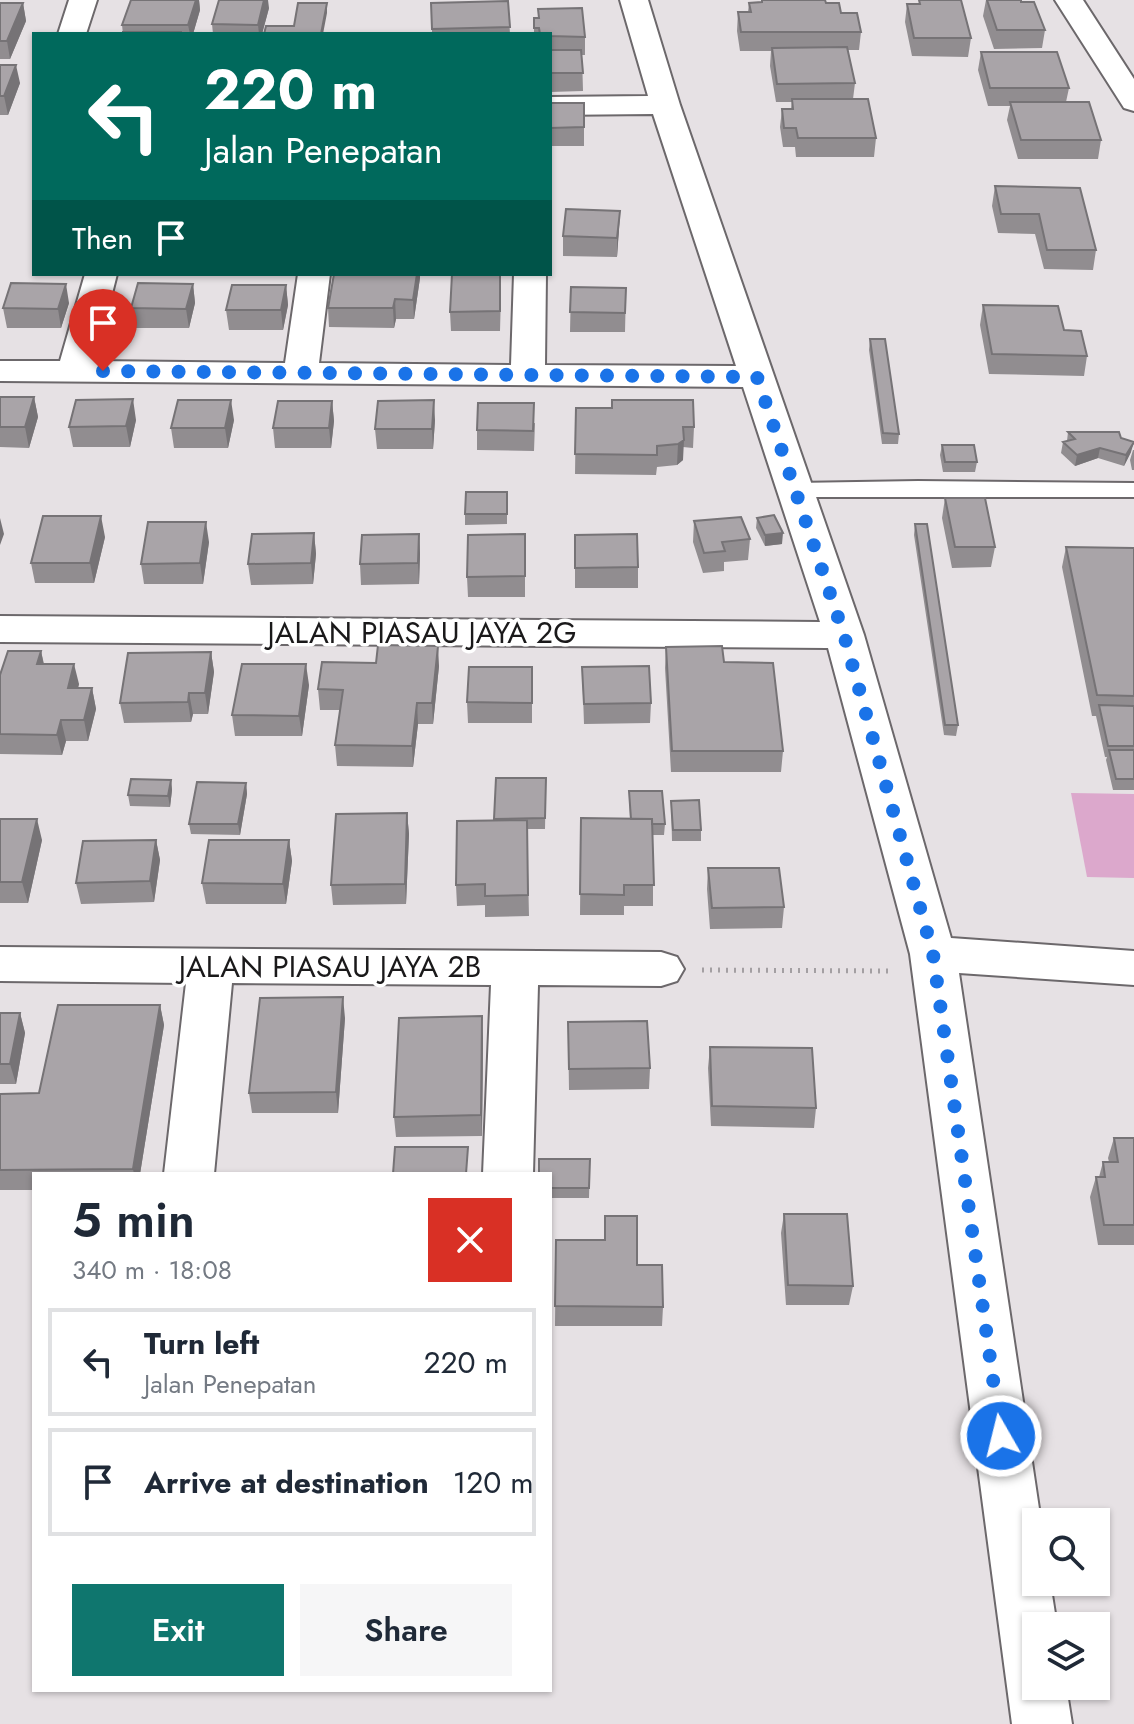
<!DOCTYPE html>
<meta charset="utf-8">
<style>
body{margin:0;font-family:Jost,sans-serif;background:#f6f6f7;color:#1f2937;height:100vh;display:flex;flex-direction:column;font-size:30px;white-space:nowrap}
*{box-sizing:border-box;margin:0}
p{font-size:26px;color:#747a83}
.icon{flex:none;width:44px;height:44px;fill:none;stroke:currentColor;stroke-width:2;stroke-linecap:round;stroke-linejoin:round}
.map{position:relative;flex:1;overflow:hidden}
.sheet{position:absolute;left:32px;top:1172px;width:520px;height:520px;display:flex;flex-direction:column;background:#fff;border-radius:0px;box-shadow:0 2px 6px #0004}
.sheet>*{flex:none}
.guide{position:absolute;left:32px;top:32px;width:520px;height:244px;border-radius:0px;box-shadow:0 2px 6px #0004;background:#00695c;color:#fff;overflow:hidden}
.buttons{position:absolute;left:1022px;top:1508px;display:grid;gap:16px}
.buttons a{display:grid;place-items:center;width:88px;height:88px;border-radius:0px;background:#fff;box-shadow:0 2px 6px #0004;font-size:40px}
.pin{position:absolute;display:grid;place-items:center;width:68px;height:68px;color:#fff;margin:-82px -34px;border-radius:50% 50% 50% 0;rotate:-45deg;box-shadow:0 0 8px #0007}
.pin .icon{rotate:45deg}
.me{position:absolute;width:88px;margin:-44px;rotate:352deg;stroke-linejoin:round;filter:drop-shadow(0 0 6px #0008)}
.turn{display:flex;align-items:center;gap:28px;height:168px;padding:0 40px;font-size:36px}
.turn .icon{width:104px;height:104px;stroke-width:2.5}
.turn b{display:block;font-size:56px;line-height:68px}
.then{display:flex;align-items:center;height:76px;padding:0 40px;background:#0003;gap:16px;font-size:30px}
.round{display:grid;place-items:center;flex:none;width:84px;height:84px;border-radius:0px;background:#f6f6f7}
.overview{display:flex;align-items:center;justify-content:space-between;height:136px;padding:0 40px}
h1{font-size:48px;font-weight:600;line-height:60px}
.primary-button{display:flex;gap:16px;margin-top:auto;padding:16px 40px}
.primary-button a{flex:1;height:92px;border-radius:0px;background:#0f766e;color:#fff;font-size:32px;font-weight:600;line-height:92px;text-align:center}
.primary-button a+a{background:#f6f6f7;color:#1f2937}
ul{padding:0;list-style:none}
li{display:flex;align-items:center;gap:24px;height:108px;margin:0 16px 12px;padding:0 24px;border:4px solid #e0e1e3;border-radius:0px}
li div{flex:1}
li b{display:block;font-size:30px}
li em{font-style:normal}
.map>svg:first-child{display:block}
.green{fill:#dca8cc}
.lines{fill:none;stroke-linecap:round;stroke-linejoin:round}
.lane-casing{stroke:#6c686b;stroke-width:4}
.street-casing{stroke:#6c686b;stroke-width:4}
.path{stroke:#a39fa2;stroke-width:5;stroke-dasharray:2 6;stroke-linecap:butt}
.lane{fill:#fff;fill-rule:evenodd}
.street{fill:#fff;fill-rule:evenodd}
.wall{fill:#918d90}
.shaded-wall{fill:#767376}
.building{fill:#a9a4a8;stroke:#767376;stroke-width:2}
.route{stroke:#1a73e8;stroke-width:14;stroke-dasharray:0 25.2}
.labels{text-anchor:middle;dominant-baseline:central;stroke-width:7;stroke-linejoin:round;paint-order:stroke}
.street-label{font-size:30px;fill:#1a191a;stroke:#fff}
</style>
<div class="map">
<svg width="1134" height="1724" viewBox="0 0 1134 1724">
<rect width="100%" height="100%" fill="#e6e1e4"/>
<path class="green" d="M1071 793 1134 794V878L1087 877Z"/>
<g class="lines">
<defs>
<path id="lane" d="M918 481 1134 483V497H795L787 495 783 490 787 485 795 483Z"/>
<path id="street" d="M69 0H97L86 34H58Z
M620 0H648L680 105 864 635 951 938 1134 951V985L959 973 1041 1522H1036V1582H1050L1057 1626H1036V1686H1066L1072 1724H1012L910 954 828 648 0 642V616L820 622 743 387 0 381V361H60L85 274H117L95 361 285 363 298 274H330L319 363 511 365 514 274H546L545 365 736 366 653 114 550 115V97L648 96Z
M1055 0H1083L1134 79V111L1124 108Z
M0 947 661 952 677 957 684 969 677 981 661 986 538 985 533 1174H483L491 985 232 983 214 1174H164L186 983 0 981Z"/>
</defs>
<use href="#lane" class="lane-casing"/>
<use href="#street" class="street-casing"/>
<path class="path" d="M702 970 892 971"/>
<use href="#lane" class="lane"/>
<use href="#street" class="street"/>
</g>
<path class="wall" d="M131 0H199L200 10 193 34H123L122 25Z
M761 0 826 3 841 13 861 32 859 50H848L855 83 853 99 876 138 874 157H796L795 147H783L780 127 782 109H791L792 102H776L770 66 771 51H740L737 31 738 12H748L749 3 761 2Z
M919 0 971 38 968 57 912 56 905 22 907 4H919Z
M986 0H1021L1045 30 1042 48 994 49 983 16Z
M508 1 510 34H432V29Z
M0 3H23L26 21 10 59H0Z
M269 8 262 34H213L212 24Z
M534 18 585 37V55H582L583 91 550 92V34H534Z
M981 52 1069 88 1066 102 1101 140 1098 159H1018L1007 120 1010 106H988L978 70Z
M0 65 20 83 8 115H0Z
M550 103H584V146H550Z
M995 186 1096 250 1093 270 1044 269 1035 234 998 233 992 206Z
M620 211 617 257 563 256V236Z
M420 278 414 319H396L394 328 329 327 328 308Z
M193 284 195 303 189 328H134L131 308Z
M286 285 288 305 283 330H229L226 310Z
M571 287 626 288 625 332H570Z
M501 294 500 331H451L450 312Z
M69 303 61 328H7L3 308Z
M983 305 1064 330 1087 356 1084 376 989 374 980 325Z
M870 339 899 434 898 444H882L869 350Z
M0 397H34L38 417 29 448 0 447Z
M332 401 334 421 331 448H275L273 428Z
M576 408 694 427 693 448 683 447V460L677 465 657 467 656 475 575 474Z
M136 420 130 447H73L69 427Z
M234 420 228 448H174L171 428Z
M435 420 433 449H377L375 429Z
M535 423 534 451 477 450V430Z
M1068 432 1121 438 1131 452 1124 466 1098 458 1075 466 1061 453 1063 442 1067 441Z
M942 445 977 462 975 472H943L940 455Z
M1133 450H1134V470H1132L1130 460Z
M507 492V524L465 525V514Z
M945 498 995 547 991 567 952 568 942 518Z
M757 518 782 544 765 546 756 528Z
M694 521 750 539 748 560 724 562V571L703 573 693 542Z
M915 524 958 725 956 736 944 735 914 535Z
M314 533 316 554 313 584 251 585 248 564Z
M419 534 420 554 419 584 361 585 360 564Z
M525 534V597H468L467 577Z
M575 535 638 567V588H575Z
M105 537 94 583H35L31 563Z
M209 542 203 584H144L141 564Z
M1066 547 1134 548V790H1113L1106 760 1107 757H1105L1096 716H1092L1062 567Z
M666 647 724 662 783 751 781 772H671L665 668Z
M41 651 44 664 79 684 78 688H92L96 709 88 741H66L62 755 0 754V675Z
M211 652 214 672 208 714H193L191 722 124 723 120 703Z
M439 666 433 724H418L413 767 337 766 335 745 340 710H320L318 689Z
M532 667V723H468L467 702Z
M582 667 651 703 650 723 584 724Z
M309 685 302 736H235L232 715Z
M496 778H546L545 829H527L529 916 485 917V905L457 906 456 885 494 821Z
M171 780 172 790 170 807 130 806 128 795Z
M246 783 247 794 240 835 191 834 189 824Z
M629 791 665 824 664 835H653V906H624V915H580L581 818 630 819Z
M671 801 701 830V841H672Z
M407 813 409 834 406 904 333 905 331 885Z
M0 819 42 840 28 903H0Z
M156 840 160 860 154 902 81 904 76 883Z
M289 840 292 861 286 904H206L202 883Z
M708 868 784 907 782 928 710 929 707 889Z
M160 1005 164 1025 140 1174H34V1190H0V1094L39 1093Z
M0 1013H20L25 1033 16 1084H0Z
M345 1018 338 1113H252L249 1093Z
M568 1022 650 1068 649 1089 569 1090Z
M483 1037 482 1136 396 1137 394 1117Z
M710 1047 816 1108 814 1128 711 1126 708 1068Z
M1114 1138H1134V1245H1098L1090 1197 1096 1177H1099L1103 1162H1109L1108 1158Z
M590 1159 589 1198H550V1174Z
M784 1214 853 1286 849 1305H786L781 1233Z
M556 1240 637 1265 663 1307 662 1326H555Z"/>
<path class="shaded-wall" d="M196 0H199L200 10 193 34H190L188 25Z
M264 0H268L269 8 262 34H259L258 25Z
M23 3 26 21 10 59 7 41Z
M327 3V13L323 34H321Z
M16 65 20 83 8 115 4 96Z
M620 211 619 230 617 257V238Z
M417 274H420V278L414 319 413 300Z
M66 284 69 303 61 328 58 309Z
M193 284 195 303 189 328 186 309Z
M286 285 288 305 283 330 281 310Z
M395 299 396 319 394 328 393 308Z
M34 397 38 417 29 448 25 427Z
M133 399 136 420 130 447 126 426Z
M231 400 234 420 228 448 225 428Z
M434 400 435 420 433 449 432 429Z
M332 401 334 421 331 448 329 428Z
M684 440 683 460 677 465 678 444Z
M1134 442 1131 452 1124 466 1126 455Z
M1100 448 1098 458 1075 466 1077 455Z
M101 516 105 537 94 583 90 563Z
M0 518 4 534 0 545Z
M206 522 209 542 203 584 200 563Z
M314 533 316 554 313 584 311 563Z
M783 533 782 544 765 546V535Z
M419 534 420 554 419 584 418 563Z
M438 646 439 666 433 724 432 703Z
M41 651 45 671 37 664Z
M211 652 214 672 208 714 205 693Z
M74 664 79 684 72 709 68 688Z
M306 664 309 685 302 736 299 716Z
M92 688 96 709 88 741 84 720Z
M189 693 193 714 191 722 188 702Z
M417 703 418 724 413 767 412 746Z
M61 720 66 741 62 755 57 735Z
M171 780 172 790 170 807 168 796Z
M246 783 247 794 240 835 238 824Z
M407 813 409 834 406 904 405 884Z
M37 819 42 840 28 903 22 882Z
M156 840 160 860 154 902 150 881Z
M289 840 292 861 286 904 283 884Z
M343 997 345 1018 338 1113 336 1092Z
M160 1005 164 1025 140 1174H134L133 1169Z
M20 1013 25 1033 16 1084 10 1064Z
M482 1016 483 1037 482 1136 481 1115Z"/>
<path class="building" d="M131 0H196L188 25H122Z
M219 0H264L258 25 212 24Z
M762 0H825L826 3H839L841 13H857L861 32H741L738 12H751L749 3 762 2Z
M919 0H961L971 38H914L907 4H920Z
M987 0H1021V2H1034L1045 30H997Z
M508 1 510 27 432 29 431 3Z
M0 3H23L7 41H0Z
M298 3H327L321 34H264L266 26H294Z
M582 8 585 37 550 36V34H540L539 28H534V18H539L538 9Z
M123 32H181V34H123Z
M847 47 855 83 777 84 772 48Z
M550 50H581L583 73H550Z
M981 52H1057L1069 88H990Z
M0 65H16L4 96H0Z
M792 99H868L876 138H798L796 128H784L782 109H793Z
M1010 102H1089L1101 140H1021Z
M550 103H584V127L550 128Z
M995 186 1080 188 1096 250H1047L1039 214H1001Z
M566 209 620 211 617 238 563 236Z
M334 274H417L413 300 395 299 393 308H328Z
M452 274H500V311L450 312Z
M11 283 66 284 58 309 3 308Z
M138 283 193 284 186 309 131 308Z
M232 285H286L281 310H226Z
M571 287 626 288 625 313 570 312Z
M983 305 1058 306 1064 330 1081 331 1087 356 992 354Z
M870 339H885L899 434 883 433Z
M0 397H34L25 427H0Z
M133 399 126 426 69 427 76 400Z
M178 400H231L225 428H171Z
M434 400 432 429H375L378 401Z
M612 400H693L694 427H683L684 440 678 444 657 446V455L575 454 576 408H612Z
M278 401H332L329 428H273Z
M478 403H534L533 431 477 430Z
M1068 432H1119L1121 438 1134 442 1126 455 1100 448 1077 455 1063 442 1075 439Z
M942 445H974L977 462H945Z
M466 492H507V514H465Z
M945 498H985L995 547H955Z
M774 515 783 533 765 535 757 518Z
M43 516H101L90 563H31Z
M741 517 750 539 722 542 725 551 704 553 694 521Z
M148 522H206L200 563 141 564Z
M915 524H927L958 725H945Z
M314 533 311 563 248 564 252 534Z
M419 534 418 563 360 564 362 535Z
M525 534V576L467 577 468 535Z
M637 534 638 567 575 568V535Z
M1066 547 1134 548V696L1097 695Z
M378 645 438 646 432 703H417L412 746 335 745 343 690 318 689 322 662 376 663Z
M722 646 724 662 773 663 783 751H672L666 647Z
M8 651H41L37 664H74L68 688H92L84 720H61L57 735 0 734V675Z
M211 652 205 693H189L188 702 120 703 128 653Z
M242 664H306L299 716 232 715Z
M649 666 651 703 584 704 582 667Z
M469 667H532V703L467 702Z
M1099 705 1134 706V746H1108Z
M1109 750H1134V779H1116Z
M496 778H546L545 818 494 819Z
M131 779 171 780 168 796 128 795Z
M197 782 246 783 238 824H189Z
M629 791H662L665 824H652V819H631Z
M699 800 701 830H673L671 801Z
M407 813 405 884 331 885 336 814Z
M581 818 652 819 654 885H624V895L580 894Z
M0 819H37L22 882H0Z
M527 820 528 895 485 896V884L456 885 457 821Z
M156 840 150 881 76 883 83 841Z
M209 840H289L283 884 202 883Z
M708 868H779L784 907 712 908Z
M343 997 336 1092 249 1093 260 998Z
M58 1005H160L133 1169 0 1170V1094L39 1093Z
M0 1013H20L10 1064H0Z
M482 1016 481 1115 394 1117 399 1018Z
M647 1021 650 1068 569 1069 568 1022Z
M710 1047 812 1048 816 1108 712 1106Z
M1114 1138H1134V1225H1104L1096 1177H1105L1103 1162H1118Z
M395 1147H468L466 1174H393Z
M539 1159H590L589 1188H550V1174H539Z
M784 1214H847L853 1286 788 1285Z
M605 1216H637V1265H662L663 1307 555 1306 556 1240H605Z"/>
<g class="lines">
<path class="route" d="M103 371 757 377 844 635 933 954 1001 1436"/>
</g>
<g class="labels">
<g class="street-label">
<text x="422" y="632">JALAN PIASAU JAYA 2G</text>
<text x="330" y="966">JALAN PIASAU JAYA 2B</text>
</g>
</g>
</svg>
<div class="buttons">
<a><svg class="icon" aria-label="search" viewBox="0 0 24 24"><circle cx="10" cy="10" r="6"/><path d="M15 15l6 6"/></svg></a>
<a><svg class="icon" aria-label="layers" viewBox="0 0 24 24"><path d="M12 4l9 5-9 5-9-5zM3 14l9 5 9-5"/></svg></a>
</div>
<div class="pin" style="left:103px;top:371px;background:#d93025"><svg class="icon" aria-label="arrive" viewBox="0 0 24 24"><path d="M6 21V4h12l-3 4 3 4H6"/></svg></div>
<svg class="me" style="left:1001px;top:1436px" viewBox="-20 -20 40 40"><circle r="17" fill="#1a73e8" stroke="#fff" stroke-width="3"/><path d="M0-11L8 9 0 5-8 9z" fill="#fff"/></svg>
<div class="guide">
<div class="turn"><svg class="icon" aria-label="left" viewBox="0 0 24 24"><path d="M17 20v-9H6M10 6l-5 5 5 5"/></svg><div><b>220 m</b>Jalan Penepatan</div></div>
<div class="then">Then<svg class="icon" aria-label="arrive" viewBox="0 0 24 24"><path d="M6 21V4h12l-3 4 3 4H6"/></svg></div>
</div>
<section class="sheet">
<div class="overview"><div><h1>5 min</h1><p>340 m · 18:08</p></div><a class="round" style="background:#d93025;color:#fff"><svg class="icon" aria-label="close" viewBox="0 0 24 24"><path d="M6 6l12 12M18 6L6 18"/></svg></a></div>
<ul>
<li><svg class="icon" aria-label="left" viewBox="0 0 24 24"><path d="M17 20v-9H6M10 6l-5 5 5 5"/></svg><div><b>Turn left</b><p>Jalan Penepatan</p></div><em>220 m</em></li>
<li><svg class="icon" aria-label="arrive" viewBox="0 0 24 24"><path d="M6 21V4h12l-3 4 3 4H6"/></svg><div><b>Arrive at destination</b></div><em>120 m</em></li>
</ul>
<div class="primary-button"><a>Exit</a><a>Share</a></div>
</section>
</div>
